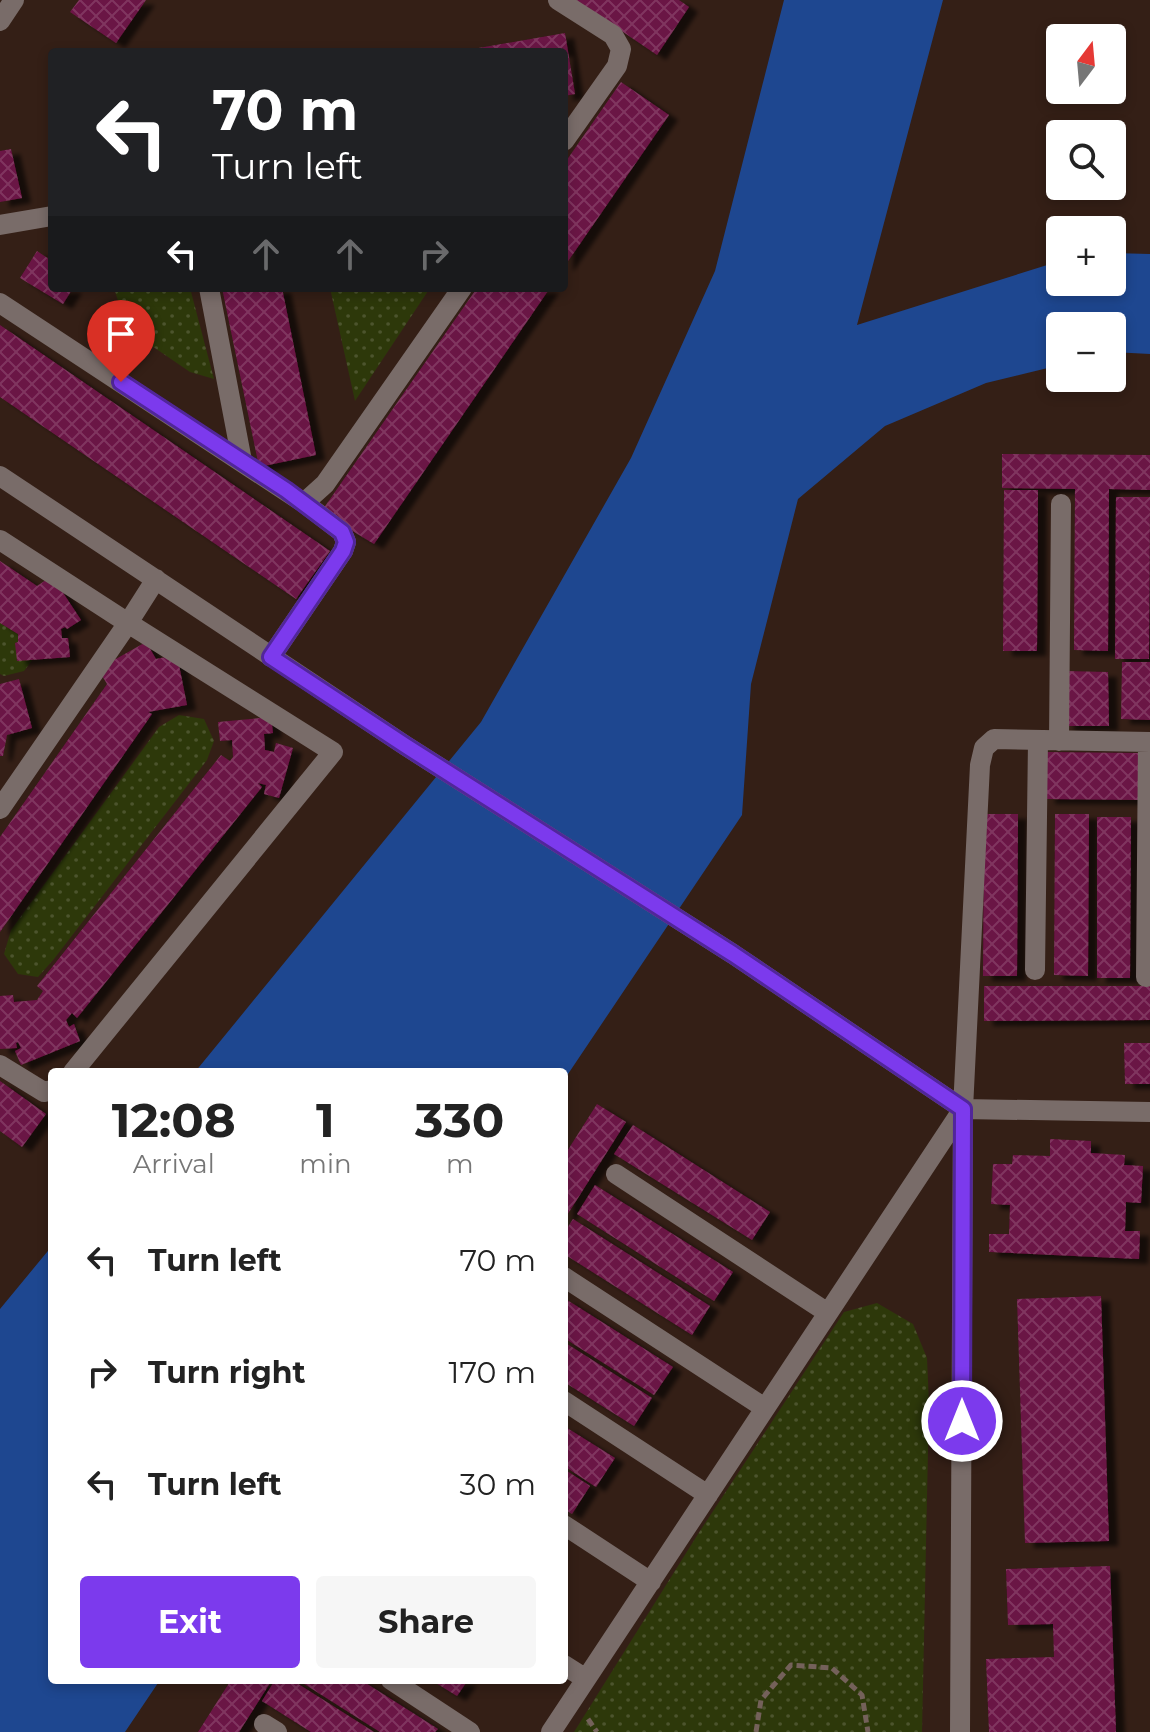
<!DOCTYPE html>
<meta charset="utf-8">
<style>
body{margin:0;font-family:Montserrat,sans-serif;background:#f6f6f6;color:#222;height:100vh;display:flex;flex-direction:column;font-size:30px;white-space:nowrap}
*{box-sizing:border-box;margin:0}
p{font-size:26px;color:#767676}
.icon{flex:none;width:44px;height:44px;fill:none;stroke:currentColor;stroke-width:2;stroke-linecap:round;stroke-linejoin:round}
.map{position:relative;flex:1;overflow:hidden}
.sheet{position:absolute;left:48px;top:1068px;width:520px;height:616px;display:flex;flex-direction:column;background:#fff;border-radius:8px;box-shadow:0 4px 12px #0003}
.sheet>*{flex:none}
.banner{position:absolute;left:48px;top:48px;width:520px;height:244px;border-radius:8px;box-shadow:0 4px 12px #0003;background:#202124;color:#fff;overflow:hidden}
.needle{width:52px;rotate:16deg}
.tools{position:absolute;left:1046px;top:24px;display:grid;gap:16px}
.tools a{display:grid;place-items:center;width:80px;height:80px;border-radius:8px;background:#fff;box-shadow:0 4px 12px #0003;font-size:40px}
.pin{position:absolute;display:grid;place-items:center;width:68px;height:68px;color:#fff;margin:-82px -34px;border-radius:50% 50% 50% 0;rotate:-45deg;box-shadow:0 0 8px #0007}
.pin .icon{rotate:45deg}
.me{position:absolute;width:88px;margin:-44px;rotate:0deg;stroke-linejoin:round;filter:drop-shadow(0 0 6px #0008)}
.turn{display:flex;align-items:center;gap:28px;height:168px;padding:0 32px;font-size:36px}
.turn .icon{width:104px;height:104px;stroke-width:2.5}
.turn b{display:block;font-size:56px;line-height:68px}
.lanes{display:flex;align-items:center;height:76px;padding:0 32px;background:#0003;justify-content:center;gap:40px;direction:ltr}
.lanes .off{opacity:.35}
.eta{display:flex;justify-content:space-evenly;align-items:center;height:136px;text-align:center}
.eta b{font-size:48px;font-weight:700;line-height:56px}
.primary-button{display:flex;gap:16px;margin-top:auto;padding:16px 32px}
.primary-button a{flex:1;height:92px;border-radius:8px;background:#7c3aed;color:#fff;font-size:32px;font-weight:700;line-height:92px;text-align:center}
.primary-button a+a{background:#f6f6f6;color:#222}
ul{padding:0;list-style:none}
li{display:flex;align-items:center;gap:24px;height:112px;padding:0 32px}
li div{flex:1}
li b{display:block;font-size:30px}
li em{font-style:normal}
.map>svg:first-child{display:block}
.grass{fill:url(#grass-dots)}
.water{fill:#1e4790}
.building{fill:url(#building-cross-hatch);filter:url(#shadow)}
.lines{fill:none;stroke-linecap:round;stroke-linejoin:round}
.path{stroke:#74615a;stroke-width:5;stroke-dasharray:8 4;stroke-linecap:butt}
.minor{stroke:#796c69;stroke-width:20}
.route-casing{stroke:#51269a;stroke-width:20}
.route{stroke:#7c3aed;stroke-width:14}
</style>
<div class="map">
<svg width="1150" height="1732" viewBox="0 0 1150 1732">
<defs>
<pattern id="grass-dots" width="8" height="8" patternUnits="userSpaceOnUse" patternTransform="scale(2)"><rect width="8" height="8" fill="#2d380a"/><path d="M2 2h.1M6 6h.1" fill="none" stroke="#4c542d" stroke-width="1.8" stroke-linecap="round"/></pattern>
<pattern id="building-cross-hatch" width="8" height="8" patternUnits="userSpaceOnUse" patternTransform="scale(2)"><rect width="8" height="8" fill="#6b1445"/><path d="M0 0l8 8M0 8l8-8" fill="none" stroke="#80365f"/></pattern>
<filter id="shadow"><feDropShadow dx="9" dy="5" stdDeviation="2" flood-color="#0009"/></filter>
</defs>
<rect width="100%" height="100%" fill="#341f16"/>
<path class="grass" d="M114 288H190L214 379 190 372 127 329Z
M330 288H430L355 401Z
M0 611 22 625 33 659 24 671 4 676 0 674Z
M179 715 204 719 214 741 207 760 54 959 38 977 18 974 4 954 11 930 159 727Z
M877 1303 913 1324 927 1358 929 1404 922 1732H574L698 1534 844 1312Z"/>
<path class="water" d="M784 0H943L857 325 1060 261V282H1112V253L1150 254V354L1112 352V326H1060V365L986 383 885 426 798 499 751 684 742 815 564 1080V1072H195L481 722 631 458 715 271Z
M52 1246V1680H160L125 1732H0V1309Z"/>
<path class="building" d="M79 0H146L116 43 70 12Z
M576 0H679L689 7 657 55Z
M565 33 575 94 564 96V52H467V50Z
M621 82 669 115 564 267V164Z
M11 149 22 198 0 202V151Z
M37 251 52 261V288H73L63 304 20 278Z
M222 288H282L316 455 259 467Z
M477 288H550L374 544 321 512Z
M0 325 330 551 296 599 0 397Z
M1002 454 1150 455V490L1109 489 1108 651 1074 650 1075 489 1002 488Z
M1004 490H1038L1037 651H1003Z
M1116 497H1150L1149 659H1115Z
M0 561 37 586 52 576 81 620 67 629 65 627 61 629 62 638H68L70 657 17 661 15 643 18 642V634L0 623Z
M146 642 156 659 177 655 187 705 148 712 152 714 0 932V837L107 684 98 669Z
M1122 662H1150V720L1121 719Z
M1065 671 1108 672 1109 726H1065Z
M19 679 32 728 7 735 3 756H0V684Z
M271 717 273 733 264 734 265 750 274 752 276 743 293 748 279 798 264 794 266 785 258 783 262 787 77 1018 72 1013 66 1020 69 1027 74 1024 80 1041 21 1065 15 1051 21 1048 18 1042 16 1043 17 1048 0 1049V996L13 995 14 1002 37 1000 43 991 37 986 221 755 230 761 233 757 232 740 220 741 218 722Z
M1046 752 1138 753V800L1046 799Z
M984 814H1018L1017 976H983Z
M1055 814H1089L1088 976 1054 975Z
M1097 817H1131L1130 978H1097Z
M984 986H1150V1020L984 1021Z
M1124 1043H1150V1084H1125Z
M0 1081 46 1114 22 1147 0 1131Z
M597 1104 626 1122 564 1220V1156Z
M633 1125 770 1212 752 1240 614 1154Z
M1050 1139 1091 1141V1153L1125 1155 1124 1165 1143 1166 1141 1203 1126 1202 1125 1231H1140L1139 1259 989 1252V1234H1009L1010 1205 991 1204 993 1164H1012L1013 1155 1050 1156Z
M595 1185 733 1272 714 1301 577 1214Z
M573 1219 710 1306 692 1335 564 1254V1233Z
M1101 1296 1109 1541 1025 1543 1017 1299Z
M564 1298 673 1367 654 1395 564 1338Z
M564 1342 652 1398 634 1426 564 1382Z
M564 1426 615 1458 596 1487 564 1466Z
M564 1469 590 1486 572 1514 564 1509Z
M1110 1566 1116 1732H989L986 1659 1054 1657 1053 1624 1008 1625 1006 1569Z
M231 1680H272L239 1732H198Z
M275 1680H292L374 1732H311L262 1701Z
M298 1680H361L438 1729 435 1732H380Z
M431 1680H468L457 1696Z"/>
<g class="lines">
<path class="path" d="M588 1719 597 1732
M756 1732 761 1700 791 1665 832 1668 862 1695 868 1732"/>
<path class="minor" d="M558 0 613 35 621 49 617 66 564 141
M0 21 14 0
M0 225 52 216
M209 288 242 461
M0 303 304 503 325 484 462 288
M0 476 406 746 733 954 963 1109 1150 1112
M0 540 128 623 333 752 73 1072
M271 657 343 551 346 542 342 532 304 503
M1059 741 1061 504
M0 809 128 623 156 579
M1035 970 1038 741
M1146 977 1148 742
M0 1065 44 1092 52 1090
M616 1174 828 1313
M564 1277 765 1408
M564 1401 708 1495
M564 1525 651 1582
M564 1665 586 1679
M391 1680 470 1732
M264 1724 277 1732
M551 1732 963 1109
M960 1732 963 1109 980 765 984 748 994 739 1150 742"/>
</g>
<g class="lines">
<defs>
<path id="route" d="M121 382 286 490 342 532 346 542 343 551 271 657 406 746 733 954 963 1109 962 1421"/>
</defs>
<use href="#route" class="route-casing"/>
<use href="#route" class="route"/>
</g>
</svg>
<div class="tools">
<a><svg class="needle" viewBox="-14 -14 28 28"><path d="M0-13l5 13h-10z" fill="#e53935"/><path d="M0 13l5-13h-10z" fill="#767676"/></svg></a>
<a><svg class="icon" aria-label="search" viewBox="0 0 24 24"><circle cx="10" cy="10" r="6"/><path d="M15 15l6 6"/></svg></a>
<a>+</a>
<a>−</a>
</div>
<div class="pin" style="left:121px;top:382px;background:#d93025"><svg class="icon" aria-label="arrive" viewBox="0 0 24 24"><path d="M6 21V4h12l-3 4 3 4H6"/></svg></div>
<svg class="me" style="left:962px;top:1421px" viewBox="-20 -20 40 40"><circle r="17" fill="#7c3aed" stroke="#fff" stroke-width="3"/><path d="M0-11L8 9 0 5-8 9z" fill="#fff"/></svg>
<div class="banner">
<div class="turn"><svg class="icon" aria-label="left" viewBox="0 0 24 24"><path d="M17 20v-9H6M10 6l-5 5 5 5"/></svg><div><b>70 m</b>Turn left</div></div>
<div class="lanes"><svg class="icon" aria-label="left" viewBox="0 0 24 24"><path d="M17 20v-9H6M10 6l-5 5 5 5"/></svg><svg class="icon off" aria-label="ahead" viewBox="0 0 24 24"><path d="M12 20V5M6 11l6-6 6 6"/></svg><svg class="icon off" aria-label="ahead" viewBox="0 0 24 24"><path d="M12 20V5M6 11l6-6 6 6"/></svg><svg class="icon off" aria-label="right" viewBox="0 0 24 24"><path d="M7 20v-9h11M14 6l5 5-5 5"/></svg></div>
</div>
<section class="sheet">
<div class="eta">
<div><b>12:08</b><p>Arrival</p></div>
<div><b>1</b><p>min</p></div>
<div><b>330</b><p>m</p></div>
</div>
<ul>
<li><svg class="icon" aria-label="left" viewBox="0 0 24 24"><path d="M17 20v-9H6M10 6l-5 5 5 5"/></svg><div><b>Turn left</b></div><em>70 m</em></li>
<li><svg class="icon" aria-label="right" viewBox="0 0 24 24"><path d="M7 20v-9h11M14 6l5 5-5 5"/></svg><div><b>Turn right</b></div><em>170 m</em></li>
<li><svg class="icon" aria-label="left" viewBox="0 0 24 24"><path d="M17 20v-9H6M10 6l-5 5 5 5"/></svg><div><b>Turn left</b></div><em>30 m</em></li>
</ul>
<div class="primary-button"><a>Exit</a><a>Share</a></div>
</section>
</div>
